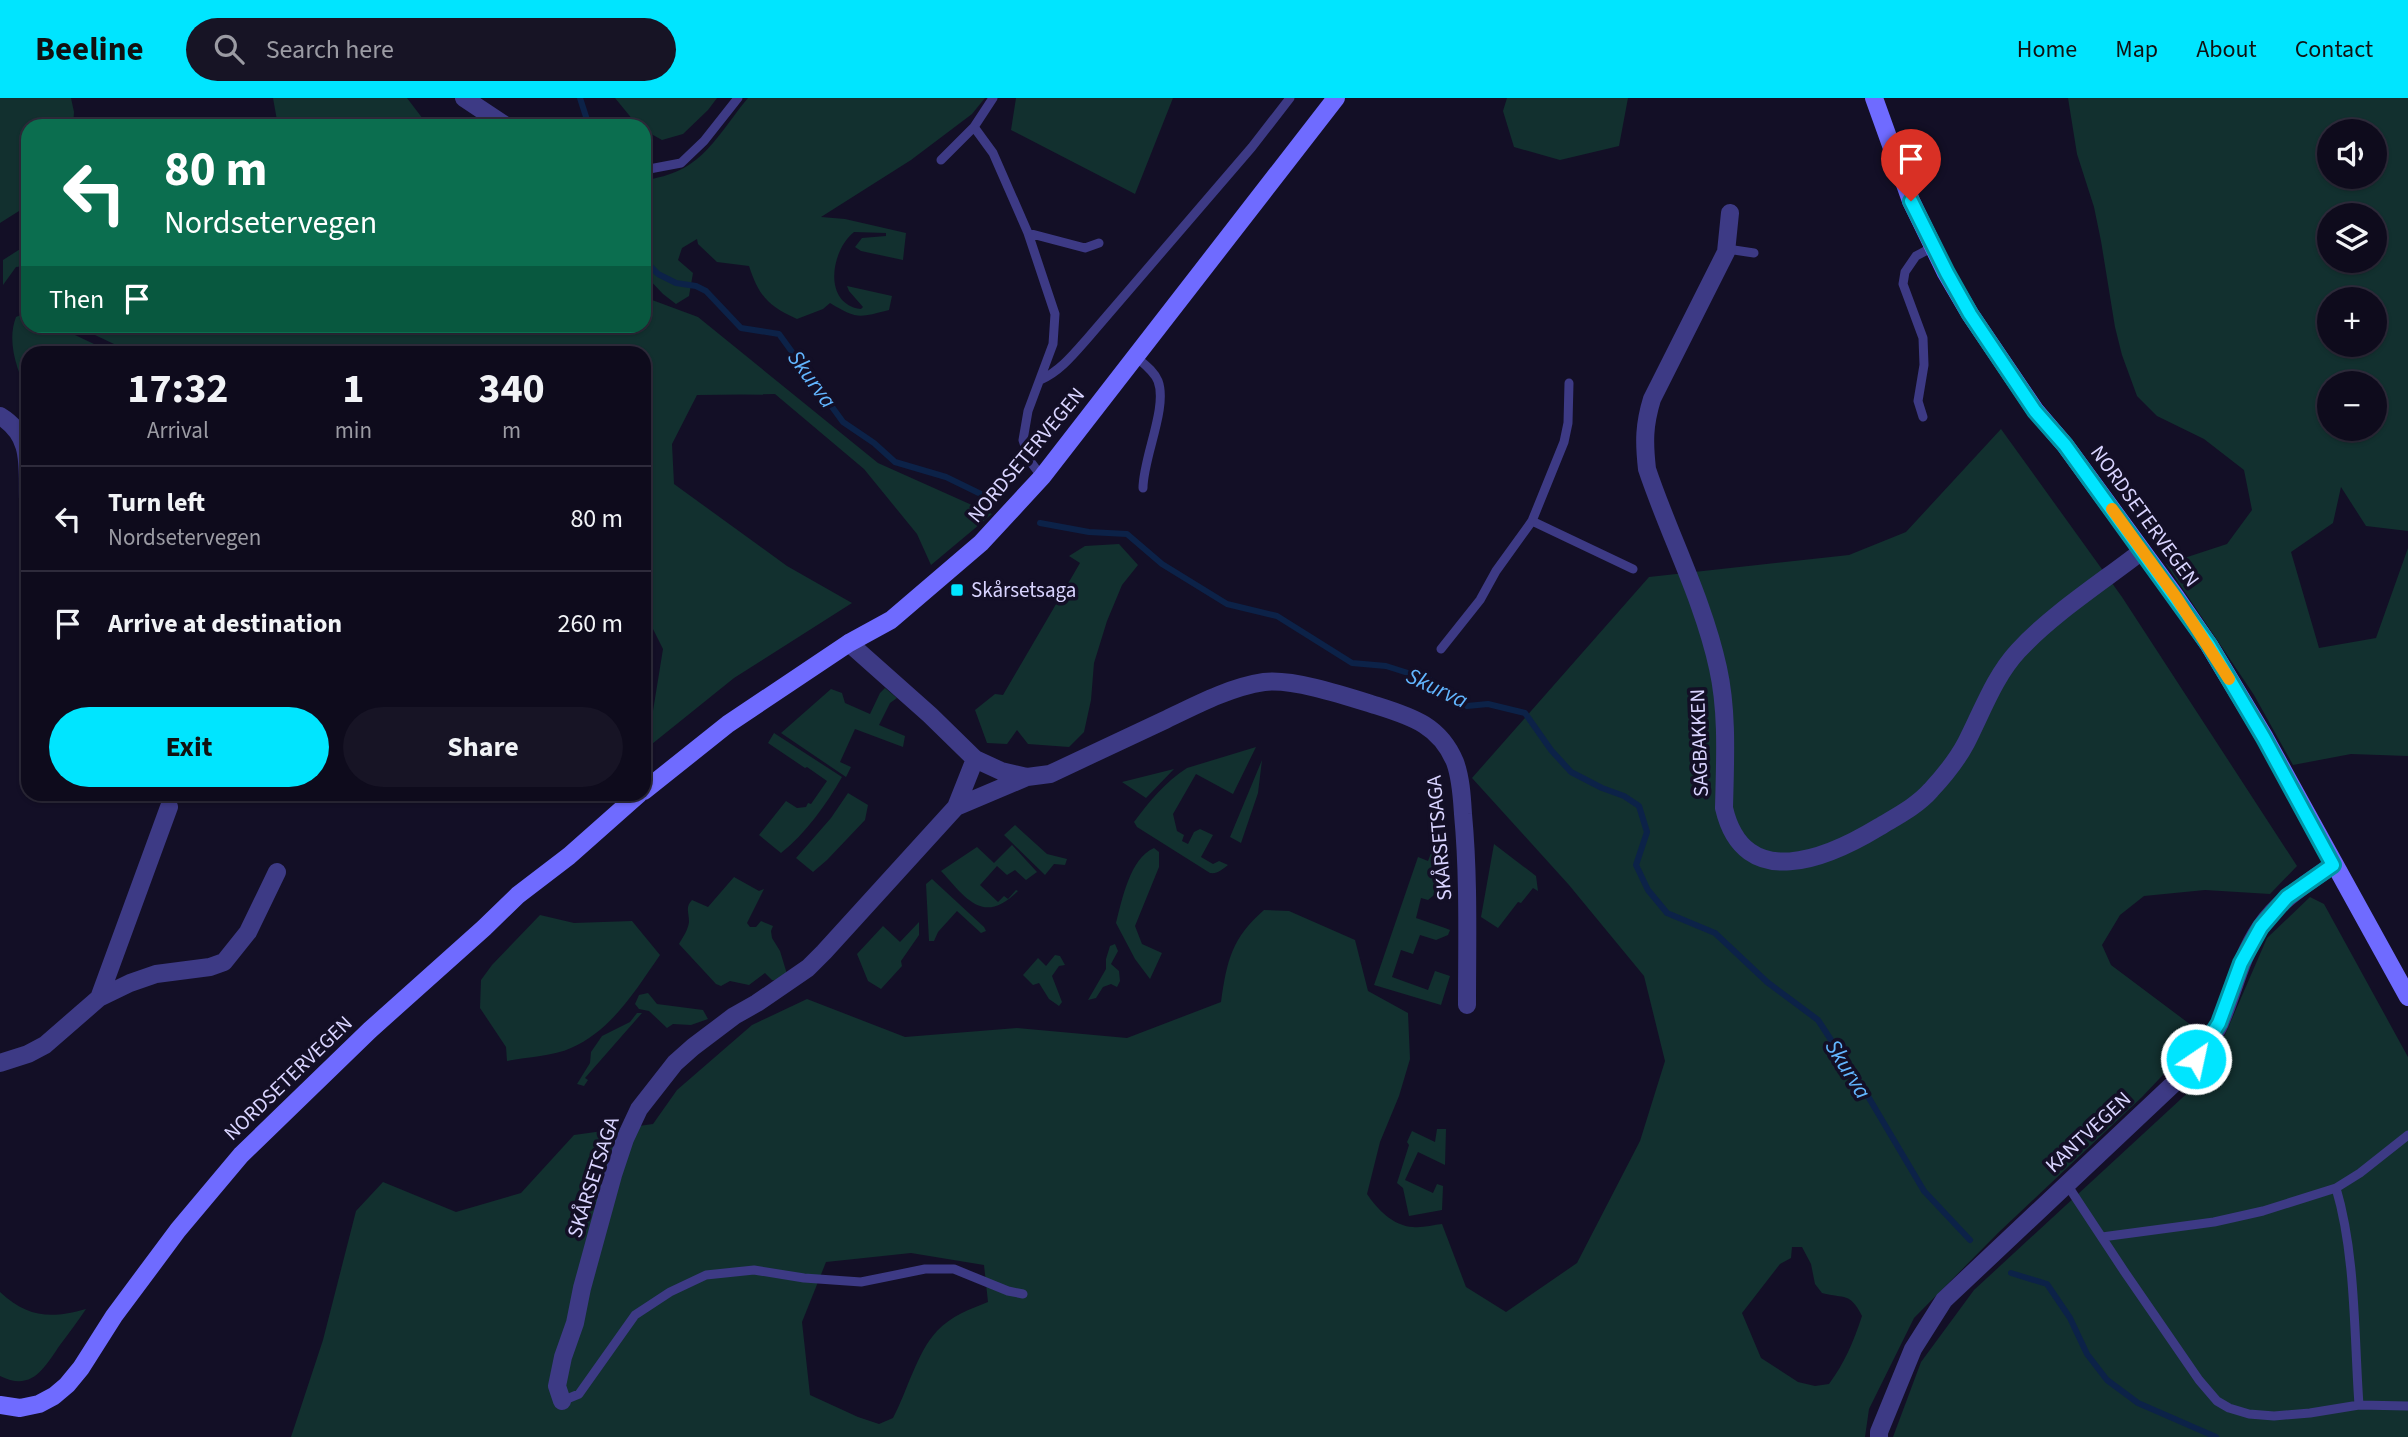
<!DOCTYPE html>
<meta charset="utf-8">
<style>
body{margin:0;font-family:"Source Sans 3",sans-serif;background:#171425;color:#f1f3f6;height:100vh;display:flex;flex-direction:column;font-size:26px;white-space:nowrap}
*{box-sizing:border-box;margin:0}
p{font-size:23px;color:#9b9ba3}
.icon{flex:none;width:38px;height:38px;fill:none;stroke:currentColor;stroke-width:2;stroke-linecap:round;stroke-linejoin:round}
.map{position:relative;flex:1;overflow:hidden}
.sheet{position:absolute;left:21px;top:248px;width:630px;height:455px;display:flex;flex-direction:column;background:#0e0b1c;border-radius:21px;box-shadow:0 2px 5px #0004,0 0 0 2px #2e2b3b}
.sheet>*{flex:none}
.hud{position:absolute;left:21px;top:21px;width:630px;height:214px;border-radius:21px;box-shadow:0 2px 5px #0004,0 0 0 2px #2e2b3b;background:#0b6e4f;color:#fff;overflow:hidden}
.buttons{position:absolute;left:2317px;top:21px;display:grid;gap:14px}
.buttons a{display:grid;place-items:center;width:70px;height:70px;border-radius:50%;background:#0e0b1c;box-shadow:0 2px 5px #0004,0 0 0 2px #2e2b3b;font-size:35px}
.pin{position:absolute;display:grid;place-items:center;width:60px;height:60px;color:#fff;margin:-72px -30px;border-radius:50% 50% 50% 0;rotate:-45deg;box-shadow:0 0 7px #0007}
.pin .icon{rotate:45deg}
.me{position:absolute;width:77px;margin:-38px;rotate:34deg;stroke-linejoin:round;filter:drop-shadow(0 0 5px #0008)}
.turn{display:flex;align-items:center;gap:24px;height:147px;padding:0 28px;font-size:32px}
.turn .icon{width:91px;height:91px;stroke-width:2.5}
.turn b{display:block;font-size:49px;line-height:60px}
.then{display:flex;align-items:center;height:66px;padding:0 28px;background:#0003;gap:14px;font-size:26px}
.eta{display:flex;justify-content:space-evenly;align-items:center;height:119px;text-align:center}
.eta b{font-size:42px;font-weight:700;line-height:49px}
.button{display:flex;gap:14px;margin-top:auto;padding:14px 28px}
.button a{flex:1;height:80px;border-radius:42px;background:#00e5ff;color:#111;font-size:28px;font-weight:700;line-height:80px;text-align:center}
.button a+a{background:#171425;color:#f1f3f6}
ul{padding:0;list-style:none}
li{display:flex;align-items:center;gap:21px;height:105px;padding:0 28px;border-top:2px solid #2e2b3b}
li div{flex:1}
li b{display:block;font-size:26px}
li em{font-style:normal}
header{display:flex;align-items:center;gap:42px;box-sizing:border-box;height:98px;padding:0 35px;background:#00e5ff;color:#111}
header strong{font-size:33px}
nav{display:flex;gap:38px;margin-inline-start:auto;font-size:24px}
.search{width:490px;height:63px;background:#171425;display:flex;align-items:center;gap:18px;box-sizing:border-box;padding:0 24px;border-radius:38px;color:#9b9ba3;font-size:26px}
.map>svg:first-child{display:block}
.green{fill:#12302f;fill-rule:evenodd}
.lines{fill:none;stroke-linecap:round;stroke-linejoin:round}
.stream{stroke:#0c2248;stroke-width:6}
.service{stroke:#3d3a85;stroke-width:9}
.minor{stroke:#3d3a85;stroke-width:18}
.secondary{stroke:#6f6bff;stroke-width:18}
.route-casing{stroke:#0095a6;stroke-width:18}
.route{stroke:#00e5ff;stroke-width:12}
.slow{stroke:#f59e0b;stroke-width:12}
.poi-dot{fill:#00e5ff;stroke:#130f26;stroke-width:2.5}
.labels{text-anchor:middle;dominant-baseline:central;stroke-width:7;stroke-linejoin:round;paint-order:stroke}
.street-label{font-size:21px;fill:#d9d4ff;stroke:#130f26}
.poi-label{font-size:21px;fill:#d9d4ff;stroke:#130f26;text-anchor:start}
.water-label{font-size:23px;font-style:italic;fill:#62b6ff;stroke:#130f26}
</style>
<header>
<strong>Beeline</strong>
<div class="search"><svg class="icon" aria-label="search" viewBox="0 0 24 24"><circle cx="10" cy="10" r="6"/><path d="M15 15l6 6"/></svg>Search here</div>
<nav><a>Home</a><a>Map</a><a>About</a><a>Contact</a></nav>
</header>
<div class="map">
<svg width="2408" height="1339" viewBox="0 0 2408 1339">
<rect width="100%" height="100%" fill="#130f26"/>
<path class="green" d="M0 0H71L74 14 73 28H28V105L19 113 0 125Z
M273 0H407L423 21 431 28H278Z
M615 0H717L708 12 683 36 662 42 644 32V28H638Z
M748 0H985L972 16 911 62 821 119 845 121 906 135 903 162 861 153 855 149 862 140 886 138V135L854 134C831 152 822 206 861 211L863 209 849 193 847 188 892 198 889 212C858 220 857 221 830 205L823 211 797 221C768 208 759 198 749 168L717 164 698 146 697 141 682 150 678 162 693 175 689 198 676 206 663 196 644 176V82C702 75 714 41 748 0Z
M1016 0H1173L1135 96 1011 32Z
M1507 0H1628L1619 48 1560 62 1514 49 1503 13Z
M2068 0H2408V433L2366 428 2341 389 2333 425 2291 454 2319 550 2376 540 2408 450V658L2351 656 2293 667 2254 597 2166 466 2227 446 2252 412 2244 372 2204 341 2157 318 2137 298 2122 257 2115 229 2101 143 2094 109 2077 56ZM2329 33H2375V79H2329ZM2329 117H2375V163H2329ZM2375 201V247H2329V201ZM2329 285H2375V331H2329Z
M28 146V164L23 168 16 169 3 187V162Z
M644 199 698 219 878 365 992 416 931 467 917 436 864 371 775 296 697 297 672 346 674 386 787 468 852 505 734 580 647 650 663 551 644 513V256L133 255 76 228H644Z
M23 216 28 217V228H56L113 255 28 256V297C18 273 6 245 16 219Z
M2001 331 2122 499 2297 768 2270 796 2205 792 2144 798 2120 817 2102 847 2111 867 2199 933 2195 943 2142 999 1998 1135 1914 1220 1869 1311 1865 1339H291L323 1242 356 1113 383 1084 456 1114 521 1095 574 1037 653 1026 677 992 752 927 807 901 905 939 1017 930 1127 940 1221 904C1227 862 1232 840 1264 812L1289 813 1355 842 1368 893 1408 915 1410 961 1399 998 1380 1044 1367 1096C1377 1111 1393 1128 1413 1129 1422 1130 1433 1127 1442 1126L1466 1189 1506 1214 1577 1165 1640 1043 1665 963 1644 878 1569 787 1472 680 1649 479 1849 457 1906 434ZM1792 1149H1802L1811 1166 1815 1186 1822 1195C1845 1201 1850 1194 1862 1218 1854 1243 1844 1266 1829 1286L1815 1288 1798 1284 1761 1260 1742 1215 1780 1166 1791 1160ZM911 1155 984 1167 988 1204C970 1211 951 1218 937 1233 917 1254 907 1294 893 1320L879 1326 858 1319 810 1297 802 1224 826 1164Z
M1119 446 1138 467 1122 487 1107 523 1094 565 1091 602 1084 634 1069 649 1028 646 1017 632 1007 646 987 645 975 612 995 596 1003 597 1080 465 1069 458 1085 448Z
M885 590 897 600 890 605 879 627 905 638 903 649 855 631 840 664 851 669 846 679 781 635 831 591 842 595 845 605 870 616 880 595Z
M774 635 842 679C826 707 806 735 781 755L759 737 786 703 797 710 806 709 808 705 811 706 827 683 807 669 805 670 768 645Z
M1256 649 1233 696 1196 676 1173 716 1177 733 1184 737 1182 743 1188 746 1194 734 1200 731 1213 737 1201 759 1213 766 1219 763 1228 767C1221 772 1218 776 1210 775L1137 729 1134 724C1149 704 1165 684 1187 670Z
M1262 662 1258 695 1241 745 1230 739Z
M1174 671 1146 700 1122 684Z
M848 695 868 707 865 722 827 762 813 774 796 760 831 720Z
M1015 727 1047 756 1067 761 1065 767 1054 766 1045 777 1004 737Z
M1435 745 1440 749 1441 760H1448L1451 793 1440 792 1428 802 1421 800 1416 820 1445 830 1450 832 1448 837 1436 842 1420 837 1413 856 1401 852 1392 879 1428 892 1435 873 1450 878 1441 907 1374 887 1418 759 1428 763Z
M1494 746 1536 778 1538 793 1533 790 1521 805 1518 804 1498 830 1481 819Z
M1012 747 1037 774 1026 782 1015 772 1007 777 997 768 980 787 998 804 1004 798 1008 801 1016 792 1018 793C983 828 966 800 941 773L977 749 994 765Z
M1154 750 1159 754V769L1135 828 1142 846 1162 855 1150 881 1135 861 1116 825C1122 802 1130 760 1154 750Z
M734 779 759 793 764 791 747 825 750 829H756L761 823 773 828 771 833 772 840 780 853 787 876 777 883 772 882 765 875 749 887 730 883 721 888 716 886 679 846C683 839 688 832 689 824 689 814 685 809 692 802L708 809Z
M932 781 984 829 986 833 981 835 957 813 938 834 934 843H929L926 786Z
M2310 799 2324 806 2408 959V1339H1893L1921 1264 1974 1192 2208 976 2267 840Z
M540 817 574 825 632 823 660 857C635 893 612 932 571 950 554 958 526 959 507 963L506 949 480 910 481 882 492 867Z
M919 824V837L901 863 902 868 881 891 868 883 857 856 883 828 900 844Z
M1115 846 1118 853 1111 866 1119 873 1120 883 1117 889 1111 886 1103 889 1096 900 1088 902 1106 871V861L1110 848Z
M1055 857 1060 858 1065 867 1059 868 1052 878 1062 904 1059 908 1049 901 1039 885 1033 887 1023 877 1038 860 1046 868Z
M648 895 657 906 703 912 708 921 691 927 673 926 667 930 649 913 639 911 635 906 639 897Z
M637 915H642L585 980 588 982 584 988 577 986 590 965 591 954 602 938 630 924Z
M1437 1031H1446L1445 1067 1418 1054 1405 1082 1433 1095 1437 1086 1443 1088 1442 1112 1409 1118 1403 1090 1397 1085 1409 1047 1407 1044 1412 1033 1435 1044Z
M0 1194C28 1220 51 1221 86 1211 78 1223 69 1235 60 1247 44 1270 32 1294 0 1278Z"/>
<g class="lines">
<path class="stream" d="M580 0 589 28
M644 162 658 176 676 185 696 188 706 193 741 230 779 236 843 324 874 345 895 364 946 379 985 398
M1040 425 1089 434 1127 436 1162 466 1227 506 1277 518 1352 565 1386 568 1430 582 1467 608 1488 606 1525 615 1551 652 1571 674 1602 690 1624 698 1639 708 1647 734 1636 767 1648 792 1667 815 1715 835 1767 884 1818 922 1869 1000 1924 1093 1970 1142
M2011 1175 2047 1186 2070 1220 2087 1256 2107 1282 2138 1305 2216 1339"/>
<path class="service" d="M993 0 974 29 993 55 1028 135 1055 216 1053 246 1028 313 1023 342 1030 363 1042 379
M941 62 974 29
M644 72 681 65 704 43 738 0
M1028 135 1085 150 1099 145
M1726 154 1734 152 1754 155
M1136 259C1144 266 1154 273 1158 283 1168 309 1143 360 1143 390
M1040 282C1059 274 1073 257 1087 241L1252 49 1290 0
M1923 319 1918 303 1924 267 1923 240 1903 186 1905 174 1916 158 1933 149
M1532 423 1564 344 1568 325 1569 285
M1441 551 1480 502 1496 473 1532 423 1633 471
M2066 1085 2124 1173 2199 1282 2217 1303 2229 1310 2249 1316 2274 1318 2310 1315 2359 1307 2408 1308
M2336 1090C2356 1157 2354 1238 2359 1307
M2102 1139 2214 1124 2263 1113 2336 1090 2360 1075 2408 1037
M562 1303 579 1296 635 1217 670 1194 706 1177 754 1172 804 1180 861 1184 925 1171H954L1008 1193 1023 1196"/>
<path class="minor" d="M464 0 506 28
M1730 115 1726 154 1652 301C1644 327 1644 344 1647 371 1669 437 1703 501 1718 570 1728 615 1725 664 1724 710 1744 796 1828 760 1879 729 1897 718 1917 708 1931 692 1944 678 1957 662 1966 645 1982 614 1994 579 2018 553 2052 516 2102 484 2142 453
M0 318C33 338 27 368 28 401
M849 545 930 617 975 661 1001 673 1027 679 1050 676C1089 658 1127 640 1165 622 1196 607 1230 589 1264 584 1293 580 1349 599 1378 608 1413 619 1440 628 1455 664 1461 680 1462 700 1463 716 1469 780 1467 844 1467 907
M956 709 1027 679
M99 900 169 709
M0 965 28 956 45 947 99 900 130 885 156 876 210 869 224 864 248 834 277 774
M562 1303 557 1288 563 1259 575 1225 582 1190 613 1077 625 1041 639 1011 675 965 693 949 734 918 757 905 808 870 824 854 956 709 975 661
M1879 1339V1334L1913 1251 1944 1202 2186 974C2198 958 2212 943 2220 925 2234 893 2240 860 2260 830 2278 803 2307 785 2333 767"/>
<path class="secondary" d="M1874 0 1911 103 1946 175 1970 216 2035 312 2065 347 2176 499 2209 547 2265 640 2408 899
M644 693 728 626 849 545 891 522 981 445 1042 379 1336 0
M0 1307 20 1310 39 1306 54 1298 67 1287 81 1270 114 1218 178 1132 241 1057 370 932 484 830 518 797 569 758 639 696"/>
</g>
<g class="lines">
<defs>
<path id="route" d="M1911 103 1947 175 1970 216 2035 313 2065 347 2209 547 2264 640 2333 767 2287 799 2261 829 2241 865 2219 925 2196 961"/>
</defs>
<use href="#route" class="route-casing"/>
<use href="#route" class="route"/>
<path class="slow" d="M2112 411 2176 499 2229 581"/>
</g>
<rect class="poi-dot" x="950" y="485" width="14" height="14" rx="3.5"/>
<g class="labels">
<g class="street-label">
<text transform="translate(1026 357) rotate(-50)">NORDSETERVEGEN</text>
<text transform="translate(2145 418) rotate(54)">NORDSETERVEGEN</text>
<text transform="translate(1699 645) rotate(-92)">SAGBAKKEN</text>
<text transform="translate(1439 740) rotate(-95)">SKÅRSETSAGA</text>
<text transform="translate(288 980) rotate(-44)">NORDSETERVEGEN</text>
<text transform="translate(2088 1034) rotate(-43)">KANTVEGEN</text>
<text transform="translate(593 1079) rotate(-72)">SKÅRSETSAGA</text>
</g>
<g class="poi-label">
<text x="971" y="492">Skårsetsaga</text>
</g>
<g class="water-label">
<text transform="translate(812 281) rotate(54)">Skurva</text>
<text transform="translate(1437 590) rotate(25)">Skurva</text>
<text transform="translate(1848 971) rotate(58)">Skurva</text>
</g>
</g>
</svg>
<div class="buttons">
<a><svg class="icon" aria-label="sound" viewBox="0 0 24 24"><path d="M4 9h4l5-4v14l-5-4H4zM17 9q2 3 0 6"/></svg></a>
<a><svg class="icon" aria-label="layers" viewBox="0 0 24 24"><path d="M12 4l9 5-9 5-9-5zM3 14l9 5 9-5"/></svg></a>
<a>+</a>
<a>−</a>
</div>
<div class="pin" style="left:1911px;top:103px;background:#d93025"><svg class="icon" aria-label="arrive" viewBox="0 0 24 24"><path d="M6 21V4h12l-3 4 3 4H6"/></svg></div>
<svg class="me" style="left:2196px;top:961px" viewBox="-20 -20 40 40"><circle r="17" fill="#00e5ff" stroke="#fff" stroke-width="3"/><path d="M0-11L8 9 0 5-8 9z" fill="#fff"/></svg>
<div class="hud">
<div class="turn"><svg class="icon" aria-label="left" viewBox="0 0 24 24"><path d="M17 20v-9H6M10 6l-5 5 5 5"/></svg><div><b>80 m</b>Nordsetervegen</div></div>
<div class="then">Then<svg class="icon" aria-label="arrive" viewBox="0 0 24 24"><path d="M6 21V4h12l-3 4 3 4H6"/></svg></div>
</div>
<section class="sheet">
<div class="eta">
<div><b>17:32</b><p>Arrival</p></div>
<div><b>1</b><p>min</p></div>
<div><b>340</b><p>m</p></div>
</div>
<ul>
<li><svg class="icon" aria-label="left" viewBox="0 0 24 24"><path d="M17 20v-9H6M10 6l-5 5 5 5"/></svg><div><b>Turn left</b><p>Nordsetervegen</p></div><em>80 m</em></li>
<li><svg class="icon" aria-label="arrive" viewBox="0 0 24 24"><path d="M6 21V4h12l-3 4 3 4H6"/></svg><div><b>Arrive at destination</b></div><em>260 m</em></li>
</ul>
<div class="button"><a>Exit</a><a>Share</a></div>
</section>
</div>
